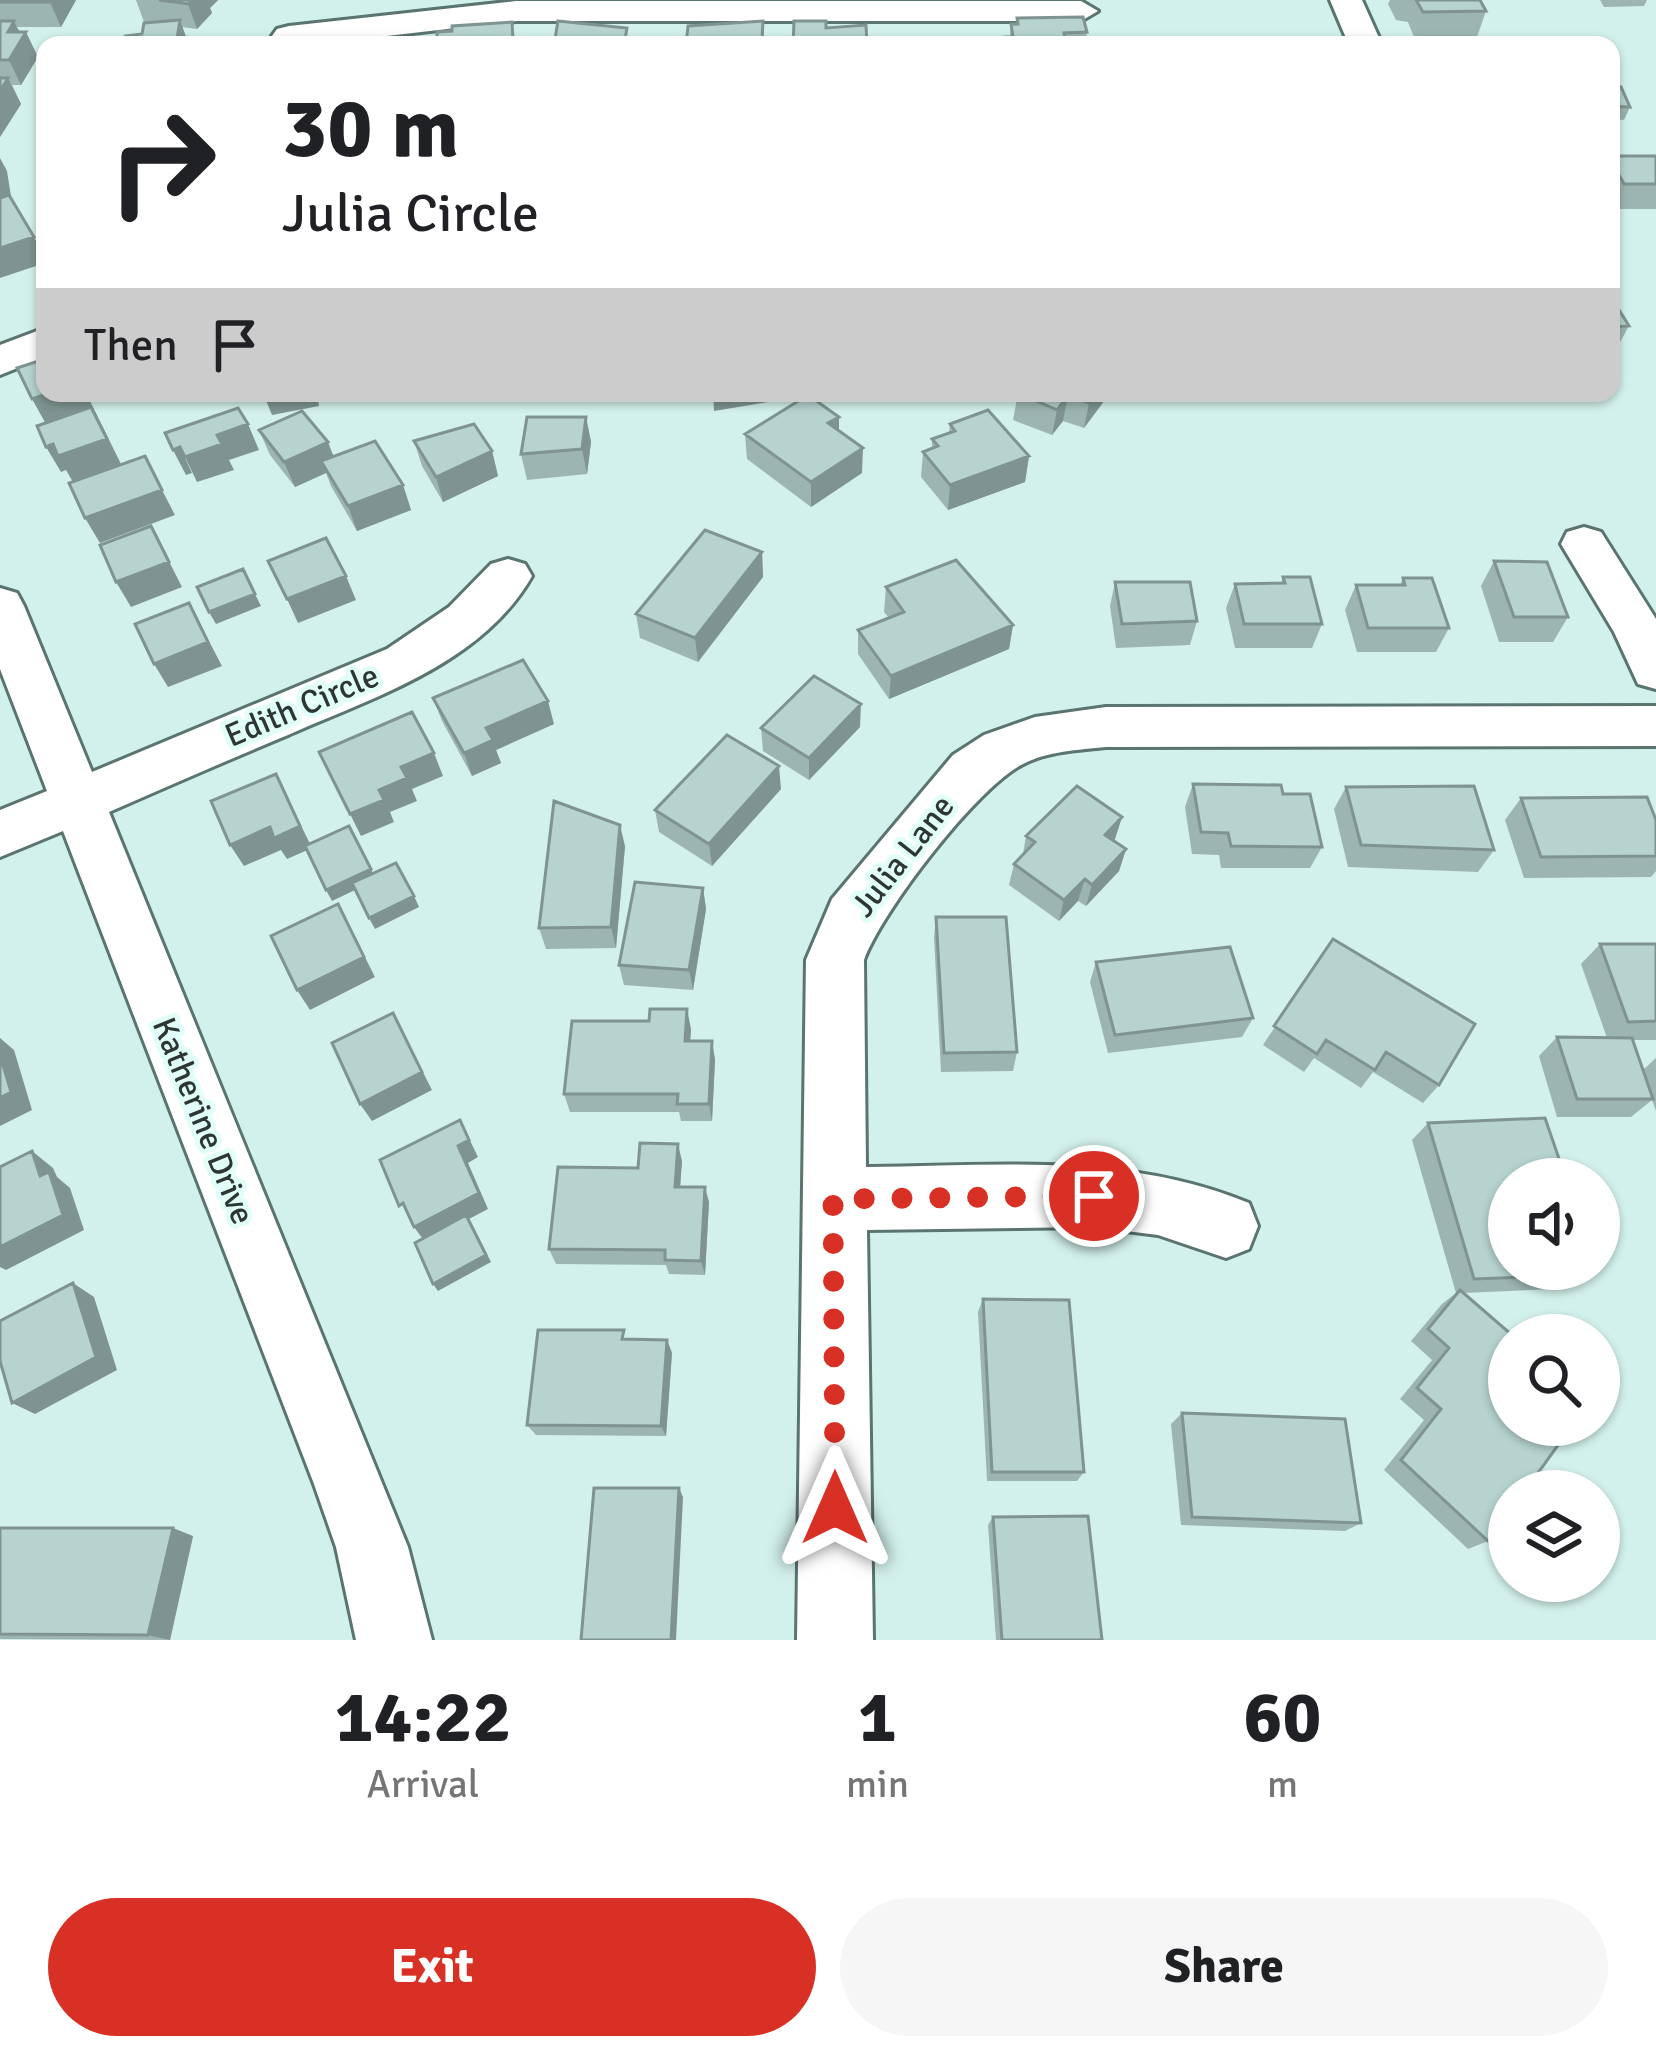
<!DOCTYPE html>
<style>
body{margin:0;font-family:Signika,sans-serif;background:#f6f6f6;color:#202124;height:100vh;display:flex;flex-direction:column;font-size:45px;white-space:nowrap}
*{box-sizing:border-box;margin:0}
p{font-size:39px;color:#757577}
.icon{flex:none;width:66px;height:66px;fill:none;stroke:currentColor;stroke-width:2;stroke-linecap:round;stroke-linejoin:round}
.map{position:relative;height:1640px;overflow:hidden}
.side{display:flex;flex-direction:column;background:#fff;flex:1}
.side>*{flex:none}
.guide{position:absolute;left:36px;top:36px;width:1584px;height:366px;border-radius:24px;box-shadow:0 3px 9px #0004;background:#fff;color:#202124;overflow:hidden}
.fabs{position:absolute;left:1488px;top:1158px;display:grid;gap:24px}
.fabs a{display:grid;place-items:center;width:132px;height:132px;border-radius:50%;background:#fff;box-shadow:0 3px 9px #0004;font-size:60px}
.pin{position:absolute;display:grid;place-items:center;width:102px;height:102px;color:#fff;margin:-51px;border:6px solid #fff;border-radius:50%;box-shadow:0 3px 12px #0007}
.me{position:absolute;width:132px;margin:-66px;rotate:0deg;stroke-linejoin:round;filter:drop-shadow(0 0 9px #0008)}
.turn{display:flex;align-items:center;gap:42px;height:252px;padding:0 48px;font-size:54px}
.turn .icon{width:156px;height:156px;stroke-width:2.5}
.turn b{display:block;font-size:84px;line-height:102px}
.then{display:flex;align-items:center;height:114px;padding:0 48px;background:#0003;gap:24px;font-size:45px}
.eta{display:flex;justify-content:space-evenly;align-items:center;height:204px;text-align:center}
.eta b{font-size:72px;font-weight:800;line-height:84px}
.cta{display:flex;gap:24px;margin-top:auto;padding:24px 48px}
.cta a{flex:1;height:138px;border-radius:72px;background:#d93025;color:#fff;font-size:48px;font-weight:800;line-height:138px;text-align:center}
.cta a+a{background:#f6f6f6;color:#202124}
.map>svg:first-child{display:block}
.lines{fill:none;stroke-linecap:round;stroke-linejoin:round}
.street-casing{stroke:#5a7470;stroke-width:6}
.street{fill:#fff;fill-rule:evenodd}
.wall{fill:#9db5b2}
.shaded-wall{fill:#7f9491}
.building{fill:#b6d3cf;stroke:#7f9491;stroke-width:3}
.route{stroke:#d93025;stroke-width:21;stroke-dasharray:0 37.8}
.labels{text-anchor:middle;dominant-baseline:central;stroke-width:10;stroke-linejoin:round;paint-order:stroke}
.street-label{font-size:33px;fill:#2c3735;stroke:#e1fef9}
</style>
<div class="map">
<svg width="1656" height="1640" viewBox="0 0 1656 1640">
<rect width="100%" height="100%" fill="#d3f1ec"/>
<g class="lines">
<defs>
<path id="street" d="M1330 0H1362L1380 40 1377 45H1349Z
M516 1H1081L1098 11 1081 21H516L309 45H284L272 36 277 29 289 26Z
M45 328V357L0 375V345Z
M1584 527 1601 532 1656 619V689L1638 684 1614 632 1561 544 1567 532Z
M508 559 525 564 532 576C482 664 374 697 288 735 228 760 168 786 109 812L408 1547 432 1640H356L336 1547 314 1484 63 831 0 857V810L47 791 0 669V588L17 593 24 606 92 772 387 649 449 607 491 564Z
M1656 706V746L1106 747C1078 750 1048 751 1023 764 977 787 882 911 864 960L866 1167C999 1166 1124 1152 1249 1203L1258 1226 1249 1249 1226 1258 1158 1235 1094 1227 867 1230 873 1640H797L806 960 832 899 953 755 984 735 1035 717 1106 707Z"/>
</defs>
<use href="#street" class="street-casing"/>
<use href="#street" class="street"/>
</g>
<path class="wall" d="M0 0H76L61 27H17L38 57 21 85H12L21 104 0 137Z
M136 0H218L210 8 212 13 197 29 182 27 189 45H123L142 34 150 23 144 22Z
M1390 0H1480L1486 11 1477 37H1414L1408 22 1396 20 1388 4Z
M1600 0H1647L1644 6 1604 7Z
M1017 18 1087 32 1085 45H1004L1005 37H1010L1011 24H1016Z
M763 21 764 45H686Z
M512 22 516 45H437Z
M1611 86 1630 107 1624 120 1611 119Z
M1611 156H1656V209H1611Z
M1611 297 1629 326 1615 351 1611 352Z
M518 393H559L558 398H519Z
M1018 393H1110L1084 428 1063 421 1052 435 1013 420Z
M586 417 591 442 587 474 527 480 521 454Z
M950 424 1029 456 1025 482 948 510 921 477 923 452 932 448V439L949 433Z
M259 430 328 442 333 457 403 485 411 510 357 531 331 486 326 473 295 487 270 455Z
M839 431 862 473 811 507 747 459 745 434Z
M414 441 492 451 498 476 443 502 422 466Z
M762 552 763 577 698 662 640 638 636 614Z
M1494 561 1568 617 1553 642H1499L1481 586Z
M1283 577 1322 624 1312 648H1235L1226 608 1235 584 1281 583Z
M1403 578 1449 628 1436 652H1357L1345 610 1356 585H1400Z
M1115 582 1197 621 1190 645 1116 648 1110 606Z
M886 587 1013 625 1009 649 889 699 858 654V630L889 618 884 612Z
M433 698 554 724 496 750 501 763 472 776 442 721Z
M860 727 809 780 763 751 761 728Z
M1193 784 1283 794 1322 847 1310 868H1221L1219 855 1192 854 1185 807Z
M1346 787 1494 850 1478 872 1348 867 1334 809Z
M781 789 712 866 659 832 655 810Z
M1521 798 1656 820V871L1651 877 1524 878 1505 820Z
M1122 817 1114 841 1126 849 1119 871 1086 906 1078 901 1059 921 1009 885 1014 864 1023 854 1026 836Z
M625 846 616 948 546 949 539 928Z
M703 888 706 909 693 990 624 985 619 965Z
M936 917 1017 1052 1013 1071 941 1072 934 937Z
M1333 939 1439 1085 1423 1103 1373 1072 1361 1088 1314 1058 1304 1072 1263 1045Z
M1600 944H1656V1040H1633L1643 1070 1656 1058V1111L1652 1100 1631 1117H1557L1539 1056 1557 1037 1607 1038 1581 964Z
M1096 962 1253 1018 1242 1037 1108 1053 1090 982Z
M691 1029 690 1041H712L715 1060 712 1121H681L679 1112H570L564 1094Z
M1428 1123 1509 1179 1575 1275 1555 1289 1463 1293 1495 1376 1488 1541 1468 1549 1384 1470 1424 1420 1400 1399 1432 1360 1411 1341 1442 1304 1456 1293 1412 1140Z
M682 1161 680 1187 709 1202 705 1275 669 1274 666 1265 556 1264 549 1249 638 1168Z
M983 1299 1084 1472 1077 1481H987L978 1312Z
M667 1340 672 1353 666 1436 536 1435 527 1425Z
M1182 1413 1361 1523 1345 1531 1181 1525 1171 1424Z
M993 1517 1102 1640H996L988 1525Z
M0 1528 193 1536 170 1640 0 1639Z"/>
<path class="shaded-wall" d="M51 0H76L61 27 50 2Z
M192 0H218L210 8 212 13 197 29 188 4Z
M180 20 189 45H176Z
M14 21 22 39 26 32 38 57 21 85 9 60 8 32Z
M8 78 21 104 0 137V91Z
M0 158 7 171 12 203 0 206Z
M34 237 45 258V263L0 278V248Z
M49 393H86L121 464 73 482 66 470 61 472 46 447V424L32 399Z
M263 393H317L319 406 272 415Z
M713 393H787V399L714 411Z
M1096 393H1110L1084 428 1089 403Z
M1068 395 1063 421 1052 435 1057 410Z
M586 417 591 442 587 474 582 449Z
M839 417V442L828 423Z
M248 424 259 450 229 460 234 470 197 482 185 457 217 435Z
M328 442 338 468 321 461 326 473 295 487 284 462Z
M180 447 192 473 186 475 173 450Z
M863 448 862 473 811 507V482Z
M492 451 498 476 443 502 436 477Z
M1029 456 1025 482 948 510 950 485Z
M403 485 411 510 357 531 348 506Z
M162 490 175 515 100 543 85 518Z
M151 526 182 587 131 607 116 582Z
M762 552 763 577 698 662 695 638Z
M346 576 356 600 298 623 287 599Z
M255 594 261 606 216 624 209 612Z
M189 603 222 666 168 687 154 664Z
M1013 625 1009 649 889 699 891 676Z
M548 701 554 724 496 750 501 763 472 776 464 753 486 728Z
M861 704 860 727 809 780V758Z
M434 753 443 776 412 789 417 801 390 812 394 822 361 836 350 814 379 790 401 767Z
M779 766 781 789 712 866 709 844Z
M276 774 312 848 287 859 281 850 244 866 230 845 270 827Z
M1122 817 1115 839 1099 857 1105 835Z
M620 825 625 846 616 948 611 927Z
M1126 849 1119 871 1086 906 1092 885Z
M371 869 376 880 332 901 326 890Z
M1085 879 1078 901 1059 921 1064 900Z
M703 888 706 909 693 990 689 970Z
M414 896 419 907 375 929 369 918Z
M338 904 375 977 310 1010 297 990Z
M687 1009 691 1029 689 1060 685 1041Z
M393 1013 432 1090 372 1121 360 1104Z
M0 1038 14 1050 32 1110 0 1126Z
M712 1041 715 1060 712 1121 709 1104Z
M460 1120 478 1157 468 1163 488 1209 469 1219 491 1262 438 1291 433 1284 425 1242 414 1227 458 1146Z
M678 1144 682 1161 679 1202 675 1187Z
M32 1151 53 1168 57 1177 70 1188 84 1230 6 1270 0 1267V1247L40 1176Z
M705 1187 709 1202 705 1275 701 1261Z
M73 1283 94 1297 117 1370 35 1414 12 1403Z
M667 1340 672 1353 666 1436 661 1426Z
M679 1488 683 1497 676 1640H671Z
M173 1528 193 1536 170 1640 148 1635Z"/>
<path class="building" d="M0 0H51L50 2H0Z
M159 0H192L188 4Z
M1416 0H1480L1486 11 1423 12Z
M1083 17 1087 32 1064 33 1066 45H1006L1005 37H1013L1011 24H1018L1017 18Z
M180 20 176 45H123L125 36 142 34 144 23Z
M0 21H14L8 32H26L9 60H0Z
M558 21 627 28 624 45H554Z
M763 21 762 39H741V45H686L688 26Z
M794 21H826V28L866 25 867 45H793Z
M512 22 513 40 492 42V45H437V32L452 31V26Z
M383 39 386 45H355Z
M0 78H8L0 91Z
M1611 86 1621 87 1630 107 1611 106Z
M1611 156H1656V184H1624L1611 160Z
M9 195 34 237 0 248V198Z
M1611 297 1629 326 1611 327Z
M45 359V393H49L32 399 17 368Z
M1018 393H1096L1089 403 1068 395 1057 410Z
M808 395 839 417 828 423 863 448 811 482 745 434Z
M91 407 107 439 58 456 53 444 46 447 37 426Z
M238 408 248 424 217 435 222 444 185 457 180 447 173 450 165 433Z
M988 410 1029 456 950 485 923 452 938 446 932 439 955 431 950 424Z
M302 411 328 442 284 462 259 430Z
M527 417H586L582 449 521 454Z
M474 424 492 451 436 477 414 441Z
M375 441 403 485 348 506 321 461Z
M145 456 162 490 85 518 69 483Z
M151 526 169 562 116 582 100 545Z
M705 530 762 552 695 638 636 614Z
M326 538 346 576 287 599 268 561Z
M956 560 1013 625 891 676 858 630 904 612 886 587Z
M1494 561 1547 562 1568 617H1514Z
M243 569 255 594 209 612 197 587Z
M1283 577H1310L1322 624H1244L1235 584 1285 583Z
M1403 578H1432L1449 628H1368L1356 585H1405Z
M1115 582H1190L1197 621 1122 624Z
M189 603 208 642 154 664 135 624Z
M523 660 548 701 486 728 493 740 464 753 433 698Z
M814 676 861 704 809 758 761 728Z
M412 712 434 753 401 767 407 778 379 790 384 800 350 814 319 752Z
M727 735 779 766 709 844 655 810Z
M276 774 300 826 274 838 270 827 230 845 211 801Z
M1193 784 1281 785 1283 794H1310L1322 847 1231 846 1228 833 1201 832Z
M1077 786 1122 817 1105 835 1126 849 1092 885 1085 879 1064 900 1014 864 1035 842 1026 836Z
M1474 786 1494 850 1361 845 1346 787Z
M1647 797 1656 820V856L1541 857 1521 798Z
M554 801 620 825 611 927 539 928Z
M349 826 371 869 326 890 305 846Z
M396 863 414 896 369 918 352 883Z
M635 882 703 888 689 970 619 965Z
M338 904 364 957 297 990 271 936Z
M936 917H1006L1017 1052 944 1053Z
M1333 939 1475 1024 1439 1085 1386 1052 1375 1070 1326 1040 1317 1054 1274 1026Z
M1600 944H1656V1021L1628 1022Z
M1230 947 1253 1018 1115 1035 1096 962Z
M650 1009H687L685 1041H712L709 1104H677L678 1094H564L572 1021H649Z
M393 1013 422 1072 360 1104 332 1043Z
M1557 1037 1632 1038 1653 1099H1577Z
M0 1055 11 1092 0 1098Z
M1545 1118 1566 1179H1509V1269H1573L1575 1275 1474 1279 1428 1123Z
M460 1120 469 1140 458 1146 479 1193 414 1227 403 1203 399 1206 380 1160Z
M640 1143 678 1144 675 1187H705L701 1261 665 1260V1250L549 1249 558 1167 638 1168Z
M32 1151 40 1176 49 1172 63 1215 0 1247V1167Z
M466 1215 486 1255 433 1284 415 1243Z
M73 1283 96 1357 12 1403 0 1361V1321Z
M1460 1290 1512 1335H1509V1358L1495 1376 1509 1388V1425H1551L1564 1437 1525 1491H1509V1513L1488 1541 1401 1460 1441 1409 1417 1388 1449 1348 1428 1329Z
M983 1299 1069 1300 1084 1472H992Z
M538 1330H624L622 1339 667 1340 661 1426 527 1425Z
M1182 1413 1345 1419 1361 1523 1192 1517Z
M594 1488H679L671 1640H581Z
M1088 1516 1102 1640H1002L993 1517Z
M0 1528H173L148 1635 0 1634Z"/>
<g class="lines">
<path class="route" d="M835 1508 833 1199 1094 1196"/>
</g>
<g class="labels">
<g class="street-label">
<text transform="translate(302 706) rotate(-23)">Edith Circle</text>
<text transform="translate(903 856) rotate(-52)">Julia Lane</text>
<text transform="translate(203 1121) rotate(68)">Katherine Drive</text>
</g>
</g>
</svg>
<div class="fabs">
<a><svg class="icon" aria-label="sound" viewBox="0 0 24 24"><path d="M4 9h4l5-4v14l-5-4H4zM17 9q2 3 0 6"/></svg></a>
<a><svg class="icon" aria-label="search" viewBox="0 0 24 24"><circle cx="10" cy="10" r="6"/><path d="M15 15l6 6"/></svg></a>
<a><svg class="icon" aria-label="layers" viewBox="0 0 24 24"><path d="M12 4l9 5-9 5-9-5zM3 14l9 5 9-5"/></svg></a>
</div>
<div class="pin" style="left:1094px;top:1196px;background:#d93025"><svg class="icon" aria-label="arrive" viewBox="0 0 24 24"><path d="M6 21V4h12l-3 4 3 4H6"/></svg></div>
<svg class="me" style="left:835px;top:1508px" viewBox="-20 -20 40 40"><path d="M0-17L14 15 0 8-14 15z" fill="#d93025" stroke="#fff" stroke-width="4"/></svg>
<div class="guide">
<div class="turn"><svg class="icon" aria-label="right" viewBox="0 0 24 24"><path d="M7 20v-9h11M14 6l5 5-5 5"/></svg><div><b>30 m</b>Julia Circle</div></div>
<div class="then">Then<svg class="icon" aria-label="arrive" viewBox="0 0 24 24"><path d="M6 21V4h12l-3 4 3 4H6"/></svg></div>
</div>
</div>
<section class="side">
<div class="eta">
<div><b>14:22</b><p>Arrival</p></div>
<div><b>1</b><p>min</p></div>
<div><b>60</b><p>m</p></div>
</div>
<div class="cta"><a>Exit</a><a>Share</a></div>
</section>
